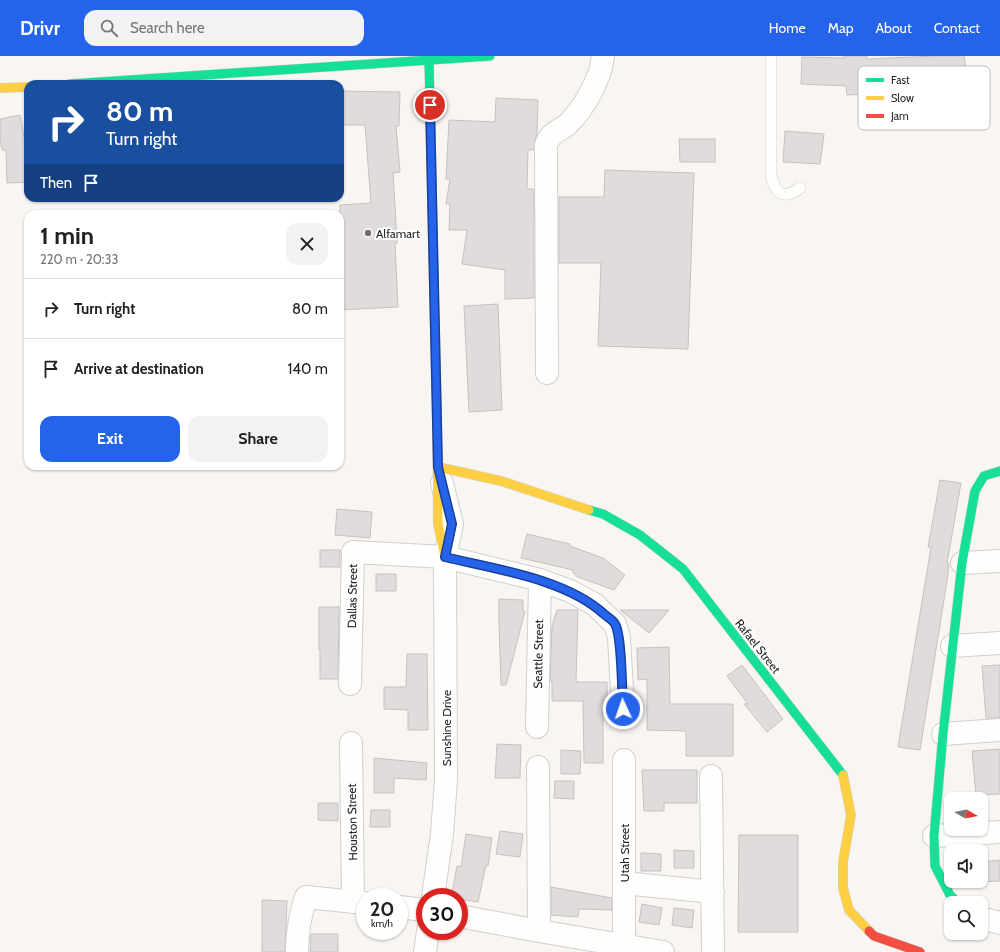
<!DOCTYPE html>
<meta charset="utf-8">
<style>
body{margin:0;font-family:Cabin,sans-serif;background:#f2f2f2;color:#222;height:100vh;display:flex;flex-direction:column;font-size:15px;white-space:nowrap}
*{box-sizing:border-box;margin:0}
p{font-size:13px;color:#767676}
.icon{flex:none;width:22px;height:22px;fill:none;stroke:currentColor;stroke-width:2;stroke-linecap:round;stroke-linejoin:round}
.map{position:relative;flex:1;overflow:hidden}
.sheet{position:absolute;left:24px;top:154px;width:320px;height:260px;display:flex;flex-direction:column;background:#fff;border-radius:12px;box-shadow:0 1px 3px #0004}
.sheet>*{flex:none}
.banner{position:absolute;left:24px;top:24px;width:320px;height:122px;border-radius:12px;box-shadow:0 1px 3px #0004;background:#1a4fa0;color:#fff;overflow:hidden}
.needle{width:26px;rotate:100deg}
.tools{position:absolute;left:944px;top:736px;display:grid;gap:8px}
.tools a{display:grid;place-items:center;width:44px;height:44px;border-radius:8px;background:#fff;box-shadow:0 1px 3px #0004;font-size:20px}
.speed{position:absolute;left:356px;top:832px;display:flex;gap:8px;font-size:20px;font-weight:700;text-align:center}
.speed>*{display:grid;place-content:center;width:52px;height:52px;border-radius:50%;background:#fff;box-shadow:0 1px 3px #0004;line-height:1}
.speed small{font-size:10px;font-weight:400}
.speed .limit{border:6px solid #d22;background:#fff;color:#111}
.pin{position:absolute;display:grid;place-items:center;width:34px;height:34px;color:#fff;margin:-17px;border:2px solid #fff;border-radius:50%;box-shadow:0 1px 4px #0007}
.me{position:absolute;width:44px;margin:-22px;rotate:357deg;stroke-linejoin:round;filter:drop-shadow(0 0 3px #0008)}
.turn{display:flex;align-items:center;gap:14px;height:84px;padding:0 16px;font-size:18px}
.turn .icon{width:52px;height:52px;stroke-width:2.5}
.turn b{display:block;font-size:28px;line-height:34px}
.then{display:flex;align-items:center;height:38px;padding:0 16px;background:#0003;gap:8px;font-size:15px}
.round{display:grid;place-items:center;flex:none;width:42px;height:42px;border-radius:12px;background:#f2f2f2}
.overview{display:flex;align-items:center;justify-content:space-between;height:68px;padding:0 16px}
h1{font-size:24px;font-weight:700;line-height:30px}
.action{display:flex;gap:8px;margin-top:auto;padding:8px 16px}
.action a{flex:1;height:46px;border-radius:12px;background:#2563eb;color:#fff;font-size:16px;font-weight:700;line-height:46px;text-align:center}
.action a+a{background:#f2f2f2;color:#222}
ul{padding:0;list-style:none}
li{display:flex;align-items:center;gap:12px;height:60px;padding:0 16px;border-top:1px solid #e0e0e0}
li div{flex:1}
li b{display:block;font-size:15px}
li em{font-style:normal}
header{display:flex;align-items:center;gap:24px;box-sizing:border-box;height:56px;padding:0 20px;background:#2563eb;color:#fff}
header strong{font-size:19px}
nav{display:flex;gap:22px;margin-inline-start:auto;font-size:14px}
.search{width:280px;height:36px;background:#f2f2f2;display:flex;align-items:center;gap:10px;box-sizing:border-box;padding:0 14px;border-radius:12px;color:#767676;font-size:15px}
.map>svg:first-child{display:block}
.building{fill:#dfdcdb;stroke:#c5c2c1}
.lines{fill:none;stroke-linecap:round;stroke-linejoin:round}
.lane-casing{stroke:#d2cfce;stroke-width:12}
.street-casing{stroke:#d2cfce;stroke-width:24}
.fast-casing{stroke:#d2cfce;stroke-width:10}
.slow-casing{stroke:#d2cfce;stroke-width:10}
.jam-casing{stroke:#d2cfce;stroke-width:10}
.lane{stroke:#fefefd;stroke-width:11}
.street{stroke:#fefefd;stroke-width:22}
.fast{stroke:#16e098;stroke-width:9}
.slow{stroke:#ffcf43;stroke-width:9}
.jam{stroke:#f24e42;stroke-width:9}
.route-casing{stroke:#184099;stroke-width:10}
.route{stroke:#2563eb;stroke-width:7}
.poi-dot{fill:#706e6c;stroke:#fff;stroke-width:1.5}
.labels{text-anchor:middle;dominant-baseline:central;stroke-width:4;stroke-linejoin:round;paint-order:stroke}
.poi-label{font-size:12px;fill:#272524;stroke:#fff;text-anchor:start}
.street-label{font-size:12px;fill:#272524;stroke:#fff}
.key{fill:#fff;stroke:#bebebd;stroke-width:1}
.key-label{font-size:11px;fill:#272524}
</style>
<header>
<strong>Drivr</strong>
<div class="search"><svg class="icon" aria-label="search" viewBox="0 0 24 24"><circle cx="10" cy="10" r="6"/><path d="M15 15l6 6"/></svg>Search here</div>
<nav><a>Home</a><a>Map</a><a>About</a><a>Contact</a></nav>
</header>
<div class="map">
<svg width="1000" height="896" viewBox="0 0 1000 896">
<rect width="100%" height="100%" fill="#f8f5f3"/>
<path class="building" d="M844 0H867V3L935 0H964L969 30 931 36V39L896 40V36L847 39 846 30 801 28 802 1 844 2Z
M340 35 400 36 399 70H396L400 116 393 117 396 167 397 187H395L398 251 340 254V149L371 147 365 69H340Z
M496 42 538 44 537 78 535 84 534 94H528L527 133H533L534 141V242L505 243V214L462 208 467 174H449L450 148H446L450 123H446L449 64 495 66Z
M20 59 28 101V126L7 127 6 94H2L0 83V63Z
M785 75 824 78 820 108 783 106Z
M679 83H715V106H680Z
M605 114 694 117 688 293 598 290 601 207H559V141H604Z
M498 248 502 354 469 356 464 250Z
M940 424 961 427 947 508H949L947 525 920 694 898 691 931 491H928Z
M337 453 372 456 370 482 335 479Z
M527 478 570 488V490L603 502 625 519 614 534 578 521 573 517V514L521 502Z
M320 494H340V511H320Z
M376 518H396V535H376Z
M499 543 523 544V555H525L506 629H501L499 567Z
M319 551H339L338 623H320V594H319Z
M557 554H578L576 626H607V643L603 644V707H584L583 645H552V625H550L552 570Z
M620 554H669L649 577Z
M669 591 670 648H733V700H686V675L647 674V623L638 624 637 592Z
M407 598H427L428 674H408V654L384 653V631H406Z
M742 609 783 663 767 676 744 648H748L727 620Z
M1000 609V662H986L982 610Z
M497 688 521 689 520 722H495Z
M1000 693V738L976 739 972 695Z
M561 694 581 695 580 718H561Z
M374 702 427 707 426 724 394 722V737H374Z
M642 714H697V747H664V755H644Z
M555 725H574V743L554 742Z
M318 747H338V765L318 764Z
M371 754H390V771H370Z
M500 775 523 778 520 801 496 798Z
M466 778 492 782 488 810 486 809 478 846 459 843V841H451L457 810 461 811Z
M739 779H798V876H738Z
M674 794 694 795V812H674Z
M641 797 661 798V815H641Z
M1000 804V825L981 826V806Z
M551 831 612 842V854L579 853 578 861 551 859Z
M262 844 287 845 285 896H262Z
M642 848 662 852 659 869 639 866Z
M674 852 694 854 692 872 672 869Z
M311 878H338V896H310Z"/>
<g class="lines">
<defs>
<path id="lane" d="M771 0V119C775 138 783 144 800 132"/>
<path id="street" d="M547 317 546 89C552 73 561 76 570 66 582 53 593 35 599 18 601 13 602 6 603 0
M962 507 1000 505
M952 590 1000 587
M350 628 353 496 445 501 540 524 570 535 594 548 615 568 619 581 623 653
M537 671 540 524
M943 678 1000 674
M351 687 353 846
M624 704V890
M538 711 539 875
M711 720 713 896
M934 780 1000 776
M624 827 713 836
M433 841 442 778 446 723 445 501 452 468 442 427
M399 851 425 854
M459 860 539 875 663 896
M981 862 1000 867
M297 896C297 877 300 859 306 841L365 847
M425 896 428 875"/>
<path id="fast" d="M429 4 437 363
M70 28 490 0
M589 454 603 458 640 479 683 513 843 719
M958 847 950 839 935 810 934 780 943 678 962 507 975 435 984 420 1000 415"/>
<path id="slow" d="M0 32 28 31
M437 363 438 468 445 501
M438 411 501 425 589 454
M843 719 851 759 843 806V832L849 854 869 875"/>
<path id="jam" d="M869 875 874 880 920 896"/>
</defs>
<use href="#lane" class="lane-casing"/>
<use href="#street" class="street-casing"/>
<use href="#fast" class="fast-casing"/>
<use href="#slow" class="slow-casing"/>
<use href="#jam" class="jam-casing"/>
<use href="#lane" class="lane"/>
<use href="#street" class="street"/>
<use href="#fast" class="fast"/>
<use href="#slow" class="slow"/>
<use href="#jam" class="jam"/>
</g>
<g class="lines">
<defs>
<path id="route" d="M430 49 438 411 452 468 445 501C495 513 566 523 604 558 607 561 613 564 615 568 622 579 622 637 623 653"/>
</defs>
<use href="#route" class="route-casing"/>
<use href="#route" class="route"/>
</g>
<circle class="poi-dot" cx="368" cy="177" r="4"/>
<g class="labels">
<g class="poi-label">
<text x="376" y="177">Alfamart</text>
</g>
<g class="street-label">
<text transform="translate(352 540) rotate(-89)">Dallas Street</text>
<text transform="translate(758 590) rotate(52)">Rafael Street</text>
<text transform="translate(538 598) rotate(-89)">Seattle Street</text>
<text transform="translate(446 672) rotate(-90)">Sunshine Drive</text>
<text transform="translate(352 766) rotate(-91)">Houston Street</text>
<text transform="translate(624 797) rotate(-90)">Utah Street</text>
</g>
</g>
<rect x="858" y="10" width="132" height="64" rx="6" class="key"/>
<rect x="866" y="22" width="18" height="4" fill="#16e098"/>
<rect x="866" y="40" width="18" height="4" fill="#ffcf43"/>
<rect x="866" y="58" width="18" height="4" fill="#f24e42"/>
<g class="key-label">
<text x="891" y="28">Fast</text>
<text x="891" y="46">Slow</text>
<text x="891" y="64">Jam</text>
</g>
</svg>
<div class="tools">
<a><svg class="needle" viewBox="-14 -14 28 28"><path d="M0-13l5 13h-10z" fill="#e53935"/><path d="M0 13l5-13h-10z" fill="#767676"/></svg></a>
<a><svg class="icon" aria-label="sound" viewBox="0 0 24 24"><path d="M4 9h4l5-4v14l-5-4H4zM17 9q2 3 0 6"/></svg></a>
<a><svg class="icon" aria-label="search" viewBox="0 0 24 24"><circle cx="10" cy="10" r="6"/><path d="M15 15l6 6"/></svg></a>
</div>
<div class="speed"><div>20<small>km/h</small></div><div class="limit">30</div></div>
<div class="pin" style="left:430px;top:49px;background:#d93025"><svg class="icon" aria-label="arrive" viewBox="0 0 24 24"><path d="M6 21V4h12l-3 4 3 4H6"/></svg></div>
<svg class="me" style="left:623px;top:653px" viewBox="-20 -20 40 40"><circle r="17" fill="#2563eb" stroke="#fff" stroke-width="3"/><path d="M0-11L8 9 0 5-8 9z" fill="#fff"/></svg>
<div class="banner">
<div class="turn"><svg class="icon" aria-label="right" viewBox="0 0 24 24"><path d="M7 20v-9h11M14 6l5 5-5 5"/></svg><div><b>80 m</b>Turn right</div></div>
<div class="then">Then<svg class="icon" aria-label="arrive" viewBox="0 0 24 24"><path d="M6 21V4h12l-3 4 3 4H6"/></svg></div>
</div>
<section class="sheet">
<div class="overview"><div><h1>1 min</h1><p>220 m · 20:33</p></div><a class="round"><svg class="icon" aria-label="close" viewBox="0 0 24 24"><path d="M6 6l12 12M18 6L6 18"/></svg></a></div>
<ul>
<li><svg class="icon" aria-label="right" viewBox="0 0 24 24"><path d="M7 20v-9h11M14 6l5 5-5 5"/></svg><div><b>Turn right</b></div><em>80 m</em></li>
<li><svg class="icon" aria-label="arrive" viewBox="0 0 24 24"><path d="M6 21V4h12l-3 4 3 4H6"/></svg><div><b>Arrive at destination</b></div><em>140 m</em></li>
</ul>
<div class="action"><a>Exit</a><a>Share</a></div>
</section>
</div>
